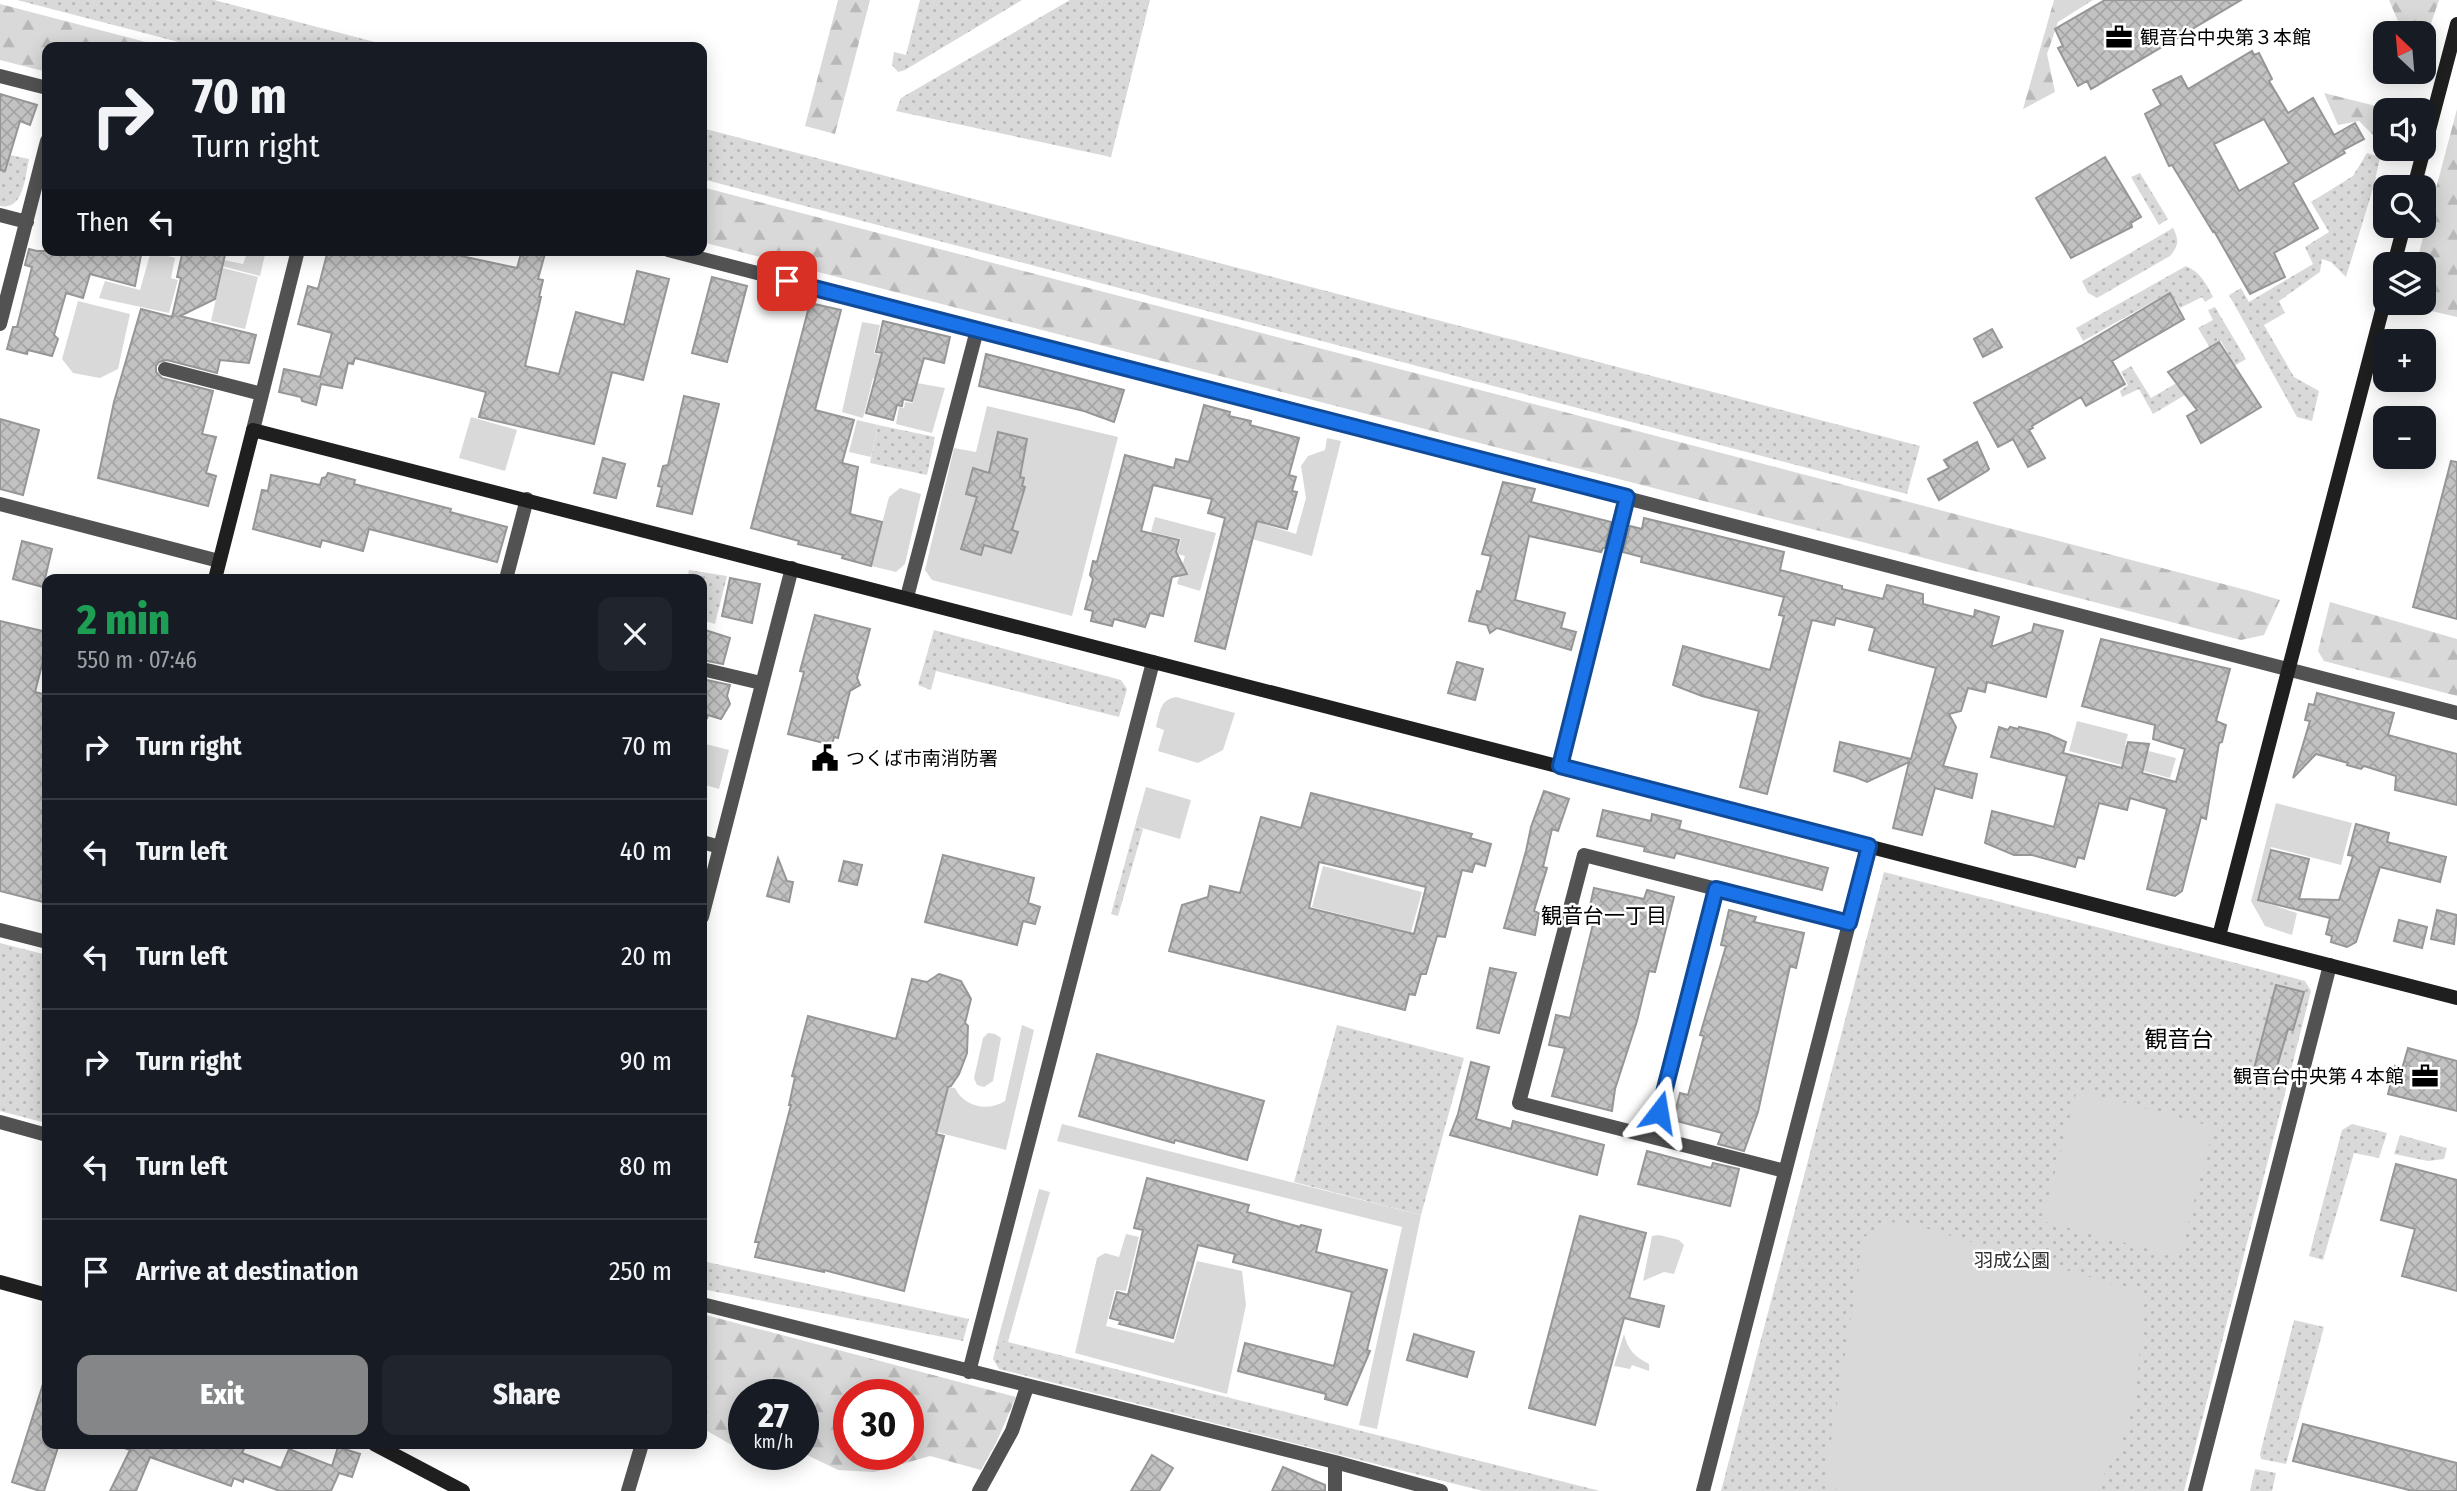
<!DOCTYPE html>
<meta charset="utf-8">
<style>
body{margin:0;font-family:"Fira Sans Condensed","Noto Sans JP",sans-serif;background:#20242c;color:#f1f3f6;height:100vh;display:flex;flex-direction:column;font-size:26px;white-space:nowrap}
*{box-sizing:border-box;margin:0}
p{font-size:23px;color:#9ea1a6}
.icon{flex:none;width:38px;height:38px;fill:none;stroke:currentColor;stroke-width:2;stroke-linecap:round;stroke-linejoin:round}
.map{position:relative;flex:1;overflow:hidden}
.side{position:absolute;left:42px;top:574px;width:665px;height:875px;display:flex;flex-direction:column;background:#171b24;border-radius:14px;box-shadow:0 4px 18px #0003}
.side>*{flex:none}
.top-card{position:absolute;left:42px;top:42px;width:665px;height:214px;border-radius:14px;box-shadow:0 4px 18px #0003;background:#171b24;color:#f1f3f6;overflow:hidden}
.needle{width:46px;rotate:334deg}
.controls{position:absolute;left:2373px;top:21px;display:grid;gap:14px}
.controls a{display:grid;place-items:center;width:63px;height:63px;border-radius:14px;background:#171b24;box-shadow:0 4px 18px #0003;font-size:35px}
.speed{position:absolute;left:728px;top:1379px;display:flex;gap:14px;font-size:35px;font-weight:700;text-align:center}
.speed>*{display:grid;place-content:center;width:91px;height:91px;border-radius:50%;background:#171b24;box-shadow:0 4px 18px #0003;line-height:1}
.speed small{font-size:18px;font-weight:400}
.speed .limit{border:10px solid #d22;background:#fff;color:#111}
.pin{position:absolute;display:grid;place-items:center;width:60px;height:60px;color:#fff;margin:-30px;border-radius:14px;box-shadow:0 4px 10px #0006}
.me{position:absolute;width:77px;margin:-38px;rotate:14deg;stroke-linejoin:round;filter:drop-shadow(0 0 5px #0008)}
.turn{display:flex;align-items:center;gap:24px;height:147px;padding:0 35px;font-size:32px}
.turn .icon{width:91px;height:91px;stroke-width:2.5}
.turn b{display:block;font-size:49px;line-height:60px}
.then{display:flex;align-items:center;height:66px;padding:0 35px;background:#0003;gap:14px;font-size:26px}
.round{display:grid;place-items:center;flex:none;width:74px;height:74px;border-radius:14px;background:#20242c}
.overview{display:flex;align-items:center;justify-content:space-between;height:119px;padding:0 35px}
h1{font-size:42px;font-weight:800;line-height:52px;color:#1e9e55}
.button{display:flex;gap:14px;margin-top:auto;padding:14px 35px}
.button a{flex:1;height:80px;border-radius:14px;background:#858687;color:#fff;font-size:28px;font-weight:800;line-height:80px;text-align:center}
.button a+a{background:#20242c;color:#f1f3f6}
ul{padding:0;list-style:none}
li{display:flex;align-items:center;gap:21px;height:105px;padding:0 35px;border-top:2px solid #363941}
li div{flex:1}
li b{display:block;font-size:26px}
li em{font-style:normal}
.map>svg:first-child{display:block}
.grass{fill:url(#grass-dots)}
.forest{fill:url(#forest-firs);fill-rule:evenodd}
.garden{fill:#d9d9d9}
.building{fill:url(#building-cross-hatch);stroke:#969696;stroke-width:2;fill-rule:evenodd}
.lines{fill:none;stroke-linecap:round;stroke-linejoin:round}
.street{stroke:#525252;stroke-width:14}
.secondary{stroke:#1f1f1f;stroke-width:14}
.route-casing{stroke:#114b97;stroke-width:18}
.route{stroke:#1a73e8;stroke-width:12}
.labels{text-anchor:middle;dominant-baseline:central;stroke-width:5;stroke-linejoin:round;paint-order:stroke}
.poi-label{font-size:19px;fill:#000;stroke:#fff;text-anchor:start}
.park-label{font-size:19px;fill:#303030;stroke:#fff}
.neighbourhood-label{font-size:21px;fill:#000;stroke:#fff}
.quarter-label{font-size:23px;fill:#000;stroke:#fff}
</style>
<div class="map">
<svg width="2457" height="1491" viewBox="0 0 2457 1491">
<defs>
<pattern id="grass-dots" width="8" height="8" patternUnits="userSpaceOnUse" patternTransform="scale(1.75)"><rect width="8" height="8" fill="#d9d9d9"/><path d="M2 2h.1M6 6h.1" fill="none" stroke="#b8b8b8" stroke-width="1.8" stroke-linecap="round"/></pattern>
<pattern id="forest-firs" width="22" height="20" patternUnits="userSpaceOnUse" patternTransform="scale(1.75)"><rect width="22" height="20" fill="#d9d9d9"/><path d="M5 1l3.5 6h-7zM16 11l3.5 6h-7z" fill="#b8b8b8"/></pattern>
<pattern id="building-cross-hatch" width="8" height="8" patternUnits="userSpaceOnUse" patternTransform="scale(1.75)"><rect width="8" height="8" fill="#c2c2c2"/><path d="M0 0l8 8M0 8l8-8" fill="none" stroke="#a5a5a5"/></pattern>
</defs>
<rect width="100%" height="100%" fill="#fff"/>
<path class="grass" d="M17 0H214L394 47H198Z
M920 0H1022L905 70 898 72 892 65 894 52 906 55Z
M1070 0H1150L1111 157 896 111 901 98Z
M702 128 1920 446 1907 494 702 179Z
M0 153 29 159C25 176 24 211 0 206Z
M2367 153 2380 157 2374 185 2346 277 2331 262 2322 259 2320 272 2279 301 2285 313 2264 325 2294 377 2319 391 2312 421 2297 417 2229 295 2241 288 2249 302 2313 264 2305 247 2329 232 2311 202 2353 176Z
M2140 173 2168 219 2159 225 2131 177Z
M2173 228C2179 239 2179 246 2170 256L2097 298 2088 293 2082 281Z
M2186 266C2201 273 2206 283 2213 297L2205 302 2202 297 2180 308 2170 292 2083 341 2076 328Z
M2215 307 2246 359 2153 414 2139 389 2122 397 2120 391 2128 385 2121 372 2131 366 2151 398 2214 361 2216 366 2230 357 2221 341 2210 348 2198 328 2213 320 2208 310Z
M878 425 935 437 927 475 870 463Z
M689 570 727 576 715 624 702 620V579H687Z
M934 630 1121 680 1127 689 1119 717 936 671 931 690 918 685Z
M1135 826 1143 829 1118 916 1111 914Z
M1884 872 2305 981 2311 991 2184 1491H1721Z
M0 943 47 955V1119L42 1122 0 1111Z
M1337 1025 1464 1058 1421 1215 1294 1182Z
M2352 1124 2387 1133 2379 1158 2354 1153 2323 1260 2309 1256 2342 1130Z
M2400 1135 2447 1148 2444 1159 2428 1161 2394 1154Z
M702 1261 969 1319 963 1341 702 1289Z
M2294 1320 2324 1327 2286 1464 2261 1459 2260 1454Z
M998 1339 1008 1342 1600 1491H1483L999 1369 993 1359Z
M2255 1469 2276 1473 2272 1491H2250Z"/>
<path class="forest" d="M838 0H870L835 134 805 126Z
M2054 0H2093L2058 22 2047 54 2055 92 2023 109Z
M2389 0H2439L2424 44V33H2403Z
M0 4 165 47H47V72L0 60Z
M2324 93 2392 110H2385V134L2378 140 2359 121 2338 125Z
M2457 109V317L2406 305V303H2424V264H2416Z
M702 187 2250 591 2280 600 2264 635 2241 640 702 242Z
M2330 602 2457 639V696L2324 661 2318 651Z
M702 1314 1016 1397 996 1443 981 1470 930 1456 874 1472 838 1470 807 1455 753 1457 747 1454H803V1395H744V1452L702 1428ZM849 1395H908V1454H849Z"/>
<path class="garden" d="M248 250H266L260 276 218 265 219 259 243 264Z
M151 251 175 258 171 278 178 280 169 313 99 298 105 281 140 290Z
M223 268 258 277 245 329 211 321Z
M78 301 130 314 118 369 100 378 73 373 62 359Z
M862 322 880 325 874 353 880 355V362L907 369 884 381 873 378 863 418 842 412Z
M917 383 945 388 932 433 896 424 899 407 904 408 905 402 913 403Z
M987 406 1118 437 1072 616 932 580 925 570 954 448 976 452Z
M471 417 517 430 505 471 459 458Z
M857 420 878 425 871 457 849 452Z
M1327 438 1341 441 1312 556 1245 537 1248 519 1296 534 1306 498 1301 466 1308 456 1325 450Z
M900 488 921 494 905 564 896 572 871 566 889 497Z
M1155 517 1216 533 1200 591 1177 584 1185 556 1177 554 1181 539 1151 532Z
M1176 697 1235 713 1223 750 1198 763 1158 751 1164 730 1156 727C1160 713 1159 700 1176 697Z
M2077 721 2128 734 2125 745 2176 758 2170 778 2069 751Z
M702 743 729 750 719 789 702 784Z
M1146 787 1191 800 1180 839 1135 826Z
M2276 803 2352 823 2341 865 2271 847 2257 900 2297 913 2292 935 2265 926 2251 901Z
M1323 866 1422 892 1411 932 1312 907Z
M1022 1025 1034 1030 1006 1150 875 1116 941 1115 948 1087 955 1088C964 1107 988 1112 1005 1101Z
M988 1033 995 1034 1001 1038 993 1081 984 1087 977 1085 974 1078 983 1038Z
M2077 1090 2214 1127 2179 1257 2042 1221Z
M1062 1124 1421 1215 1377 1429 1359 1425 1402 1227 1057 1141Z
M1039 1189 1050 1192 1008 1342 998 1339Z
M1898 1220 2143 1293C2138 1367 2142 1431 2092 1491H1840L1825 1479 1864 1237Z
M1126 1234 1139 1237 1126 1291 1115 1290 1106 1326 1174 1343 1197 1261 1242 1271 1246 1305 1227 1394 1075 1353 1097 1258 1105 1253 1119 1257Z
M1659 1235 1679 1240 1684 1245 1674 1274 1664 1272 1643 1281 1652 1236Z
M1624 1334C1628 1350 1635 1357 1649 1364V1371L1632 1365 1630 1369 1614 1366Z"/>
<path class="building" d="M2105 0H2241L2091 89 2087 81 2078 86 2058 48 2063 46 2055 29Z
M2252 51 2254 55 2259 53 2272 79 2269 81 2288 113 2313 98 2334 135 2355 123 2364 139 2343 150 2345 153 2293 183 2318 228 2274 253 2285 277 2250 294 2214 231 2213 232 2172 165 2169 166 2145 114 2161 105 2153 90 2181 76 2188 89ZM2264 119 2289 163 2239 191 2214 144Z
M0 94 37 105 30 125 20 121 5 171 0 170Z
M2105 157 2141 217 2131 223 2132 227 2071 258 2036 198Z
M29 249 37 251 142 250 135 286 90 274 83 298 66 293 54 335 58 339 52 356 28 350 27 354 7 349 13 327H17L32 267 25 265Z
M183 250H226L215 299 180 316 256 335 249 363 220 360 217 373 167 360 159 362 156 366V372L162 378 213 391 202 434 216 437 206 473 216 476 208 506 98 478 114 402 141 309 172 317 181 278 177 277Z
M328 250H462L461 256 517 268 522 250H546L538 279 543 280 539 297H541L525 366 559 374 576 312 624 325 637 271 669 279 643 380 612 372 594 444 479 417 486 392 355 358 353 364 348 363 342 388 321 384 316 405 302 401 301 397 279 392 284 369 320 377 332 333 298 324 308 286 318 289Z
M712 277 747 286 727 362 692 353Z
M2170 293 2184 319 2112 361 2125 384 2086 406 2081 397 2032 426 2033 428 2029 430 2045 458 2028 467 2013 439 1998 447 1974 403 2081 346Z
M810 303 841 310 815 410 854 420 842 463 858 467 850 514 882 522 871 566 842 558 843 555 798 544 799 541 751 528Z
M883 321 950 337 944 363 924 358 912 401 903 399 902 406 897 405 893 420 866 413 882 353 876 352Z
M1992 329 2002 347 1983 357 1974 339Z
M2219 342 2261 407 2201 443 2187 416 2197 410 2168 372Z
M986 354 1124 390 1114 422 1084 411 979 386Z
M684 396 719 404 692 514 657 506 662 487 658 486 663 466 668 465Z
M1204 405 1230 412 1229 416 1251 421 1250 425 1299 438 1289 475 1296 477 1292 491 1297 492 1287 529 1257 521 1225 649 1195 641 1225 518 1208 513 1212 499 1153 485 1141 531 1179 540 1176 552 1187 574 1172 577 1163 616 1150 613 1145 627 1114 619 1112 626 1091 621 1093 611 1085 609 1093 579 1090 575 1093 561 1097 562 1125 455 1174 468 1176 459 1189 462Z
M0 419 39 430 23 495 0 489Z
M998 432 1027 439 1020 477 1024 478 1022 486 1025 487 1012 530 1018 532 1011 553 984 545 981 555 961 549 977 497 966 494 973 468 989 473Z
M1977 442 1989 469 1987 471 1939 500 1928 479 1949 468 1944 460Z
M603 458 625 464 616 498 594 493Z
M2451 461 2457 462V619L2413 607Z
M328 473 355 480 354 484 451 509 450 512 507 527 497 562 369 529 363 551 322 540 320 547 253 529 262 490 268 491 271 475 320 485 322 478 326 477Z
M1503 482 1535 489 1531 502 1611 522 1605 548H1603L1601 552 1529 536 1515 600 1565 613 1561 628 1576 632 1571 650 1497 628 1490 633 1487 625 1469 621 1477 591 1481 592 1491 556 1482 554Z
M1644 518 1784 552 1780 570 1842 586V589L1883 599 1887 585 1923 594V604L1974 617 1975 610 1999 617 1991 647 2032 632 2034 624 2063 631 2046 697 1987 682 1985 692 1968 688 1961 711 1949 714 1956 727 1943 766 1977 774 1972 798 1935 788 1922 835 1893 828 1909 762 1867 782 1855 777 1834 771 1840 742 1911 759 1936 668 1869 650 1875 628 1836 618 1834 625 1812 620 1767 794 1740 787 1759 711 1702 696 1673 685 1683 646 1770 670 1784 616 1779 615 1784 597 1641 562 1642 557 1623 552 1630 526 1642 529Z
M22 541 52 549 43 587 13 579Z
M730 578 760 584 752 623 722 616Z
M815 615 870 629 857 678 860 685 850 691 838 738 834 737 832 745 788 734 804 672 800 671Z
M0 621 47 632V645L35 692 47 695V903L0 891Z
M702 629 730 638 723 664 702 660Z
M2101 639 2230 669 2216 721 2226 725 2222 742 2219 743 2206 819 2201 817 2182 891 2175 896 2147 889 2167 809 2130 798 2127 810 2099 803 2084 859 2078 857 2075 867 2032 855H2014L1985 843 1992 811 2054 827 2067 776 1991 757 1999 727 2008 730 2010 727 2018 729 2019 727 2048 734 2066 742 2063 753 2122 768 2128 742 2149 744 2142 773 2176 782 2185 749 2153 739 2155 725 2082 706Z
M1457 662 1483 669 1475 700 1448 693Z
M702 679 730 685 727 696 730 704 721 719 708 715 707 718 702 717Z
M2317 693 2394 713 2388 735 2457 754V805L2395 790 2396 776 2364 766 2361 769 2347 765 2348 763 2316 754 2293 778 2310 721 2305 720 2309 704 2314 705Z
M1544 791 1569 799 1558 831 1552 829 1543 867 1547 868 1534 911 1539 913 1535 935 1504 928 1526 851 1531 827Z
M1311 793 1472 834 1470 838 1491 844 1485 866 1475 863 1472 872 1462 870 1445 937 1437 936 1426 974H1421L1415 995 1409 994 1405 1010 1169 951 1182 905 1208 897 1210 886 1240 893 1261 817 1301 828ZM1319 862 1426 887 1414 934 1309 908Z
M1603 810 1651 821 1652 814 1681 821 1679 829 1828 868 1822 890 1676 853 1674 858 1644 851 1645 847 1597 836Z
M2356 824 2389 833 2387 842 2446 857 2440 882 2380 867 2356 942 2347 947 2331 942 2332 936 2326 934 2330 918 2258 900 2271 850 2309 859 2299 899 2339 900 2353 856 2348 855Z
M943 855 1034 878 1028 903 1040 907 1035 924 1023 921 1017 945 925 922Z
M778 858 787 881 793 882 789 902 767 896Z
M844 861 862 865 857 885 839 881Z
M1594 888 1644 899 1647 890 1674 897 1655 972 1649 971 1637 1021 1615 1089 1612 1111 1552 1096 1565 1048 1549 1045 1556 1015 1570 1018 1596 912 1589 910Z
M1729 910 1756 917 1754 922 1804 933 1796 968 1790 966 1758 1112 1744 1151 1718 1144 1722 1133 1673 1120 1680 1093 1688 1095 1704 1036 1700 1035 1726 946 1721 945Z
M2437 910 2457 915 2454 944 2431 939Z
M2399 920 2427 927 2422 948 2394 941Z
M1490 968 1516 973 1499 1033 1477 1028Z
M939 974 961 981 971 999 965 1023 968 1026 967 1053 959 1074 951 1086 948 1087 936 1134 944 1136 904 1291 824 1270V1272L755 1257 759 1242H755L791 1105H789L795 1077 792 1076 808 1016 896 1039 912 979 927 982Z
M2276 985 2304 992 2293 1030 2288 1029 2275 1073 2252 1076Z
M2408 1048 2457 1061V1111L2388 1094 2395 1066 2402 1069Z
M1097 1054 1264 1101 1247 1160 1175 1140 1174 1143 1079 1116Z
M1471 1062 1489 1067 1476 1119 1511 1129 1513 1121 1604 1145 1597 1175 1450 1135 1458 1114Z
M1647 1151 1711 1168 1713 1163 1739 1169 1730 1206 1638 1184Z
M2396 1164 2457 1180V1291L2402 1276 2415 1229 2381 1220Z
M1147 1178 1249 1205 1247 1212 1300 1227 1301 1225 1321 1230 1316 1252 1387 1270 1367 1350 1370 1351 1347 1405 1325 1399 1326 1394 1238 1371 1245 1343 1334 1366 1352 1292 1233 1262 1235 1254 1198 1245 1173 1338 1119 1324 1121 1321 1110 1318 1117 1292 1128 1295 1143 1230 1134 1228Z
M1580 1216 1646 1233 1629 1298 1664 1306 1659 1327 1624 1318 1595 1425 1529 1408Z
M1414 1334 1474 1352 1467 1377 1407 1360Z
M43 1384H47V1444H59L44 1491H40L12 1482Z
M2303 1424 2457 1463V1491H2413L2293 1461Z
M119 1444H246L242 1453 281 1468 289 1449 332 1466 338 1447 360 1454 352 1477 339 1473 331 1491H280L244 1478 243 1482 234 1478 231 1486 150 1457 136 1491H110L130 1450 119 1446Z
M1152 1455 1173 1468 1159 1491H1131Z
M1283 1467 1325 1485V1491H1272Z"/>
<g class="lines">
<path class="street" d="M0 76 47 88
M0 215 27 222
M668 250 2457 713
M0 324 47 141
M165 369 262 394
M253 430 298 250
M0 504 219 561
M506 579 527 499
M907 597 977 330
M702 669 761 683
M1561 766 1627 497
M702 842 720 847
M702 917 792 568
M0 930 47 942
M0 1122 47 1135
M1653 1137 1716 889
M1785 1171 1519 1103 1584 855 1849 923
M702 1304 1335 1462 1441 1491
M969 1372 1153 662
M1335 1462V1491
M628 1491 642 1444
M979 1491 1012 1431 1027 1387
M1703 1491 1869 846
M2195 1491 2330 965"/>
<path class="secondary" d="M2414 187 2457 24
M2394 264 2404 226
M215 579 253 430 2457 998
M2219 936 2385 299
M0 1282 47 1295
M374 1444 463 1491"/>
</g>
<g class="lines">
<defs>
<path id="route" d="M787 281 1627 497 1560 766 1869 846 1849 923 1716 889 1659 1112"/>
</defs>
<use href="#route" class="route-casing"/>
<use href="#route" class="route"/>
</g>
<defs>
<symbol id="office-bare" viewBox="-9 -9 18 18"><path d="M-6-3h4V-5.5h4V-3h4V5H-6ZM-1-4.5V-3h2v-1.5ZM-6 0V1H6V0Z" fill="#000" stroke="#fff" stroke-width="2.5" paint-order="stroke"/></symbol>
<symbol id="civic-bare" viewBox="-9 -9 18 18"><path d="M-.6-6.5H3V-4.5H.6V-3L4-1V1h2V6H-6V1h2V-1L-.6-3ZM-1.2 2.5V6h2.4V2.5Z" fill="#000" stroke="#fff" stroke-width="2.5" paint-order="stroke"/></symbol>
</defs>
<g fill-rule="evenodd">
<use href="#office-bare" x="2100" y="18" width="38" height="38"/>
<use href="#civic-bare" x="806" y="739" width="38" height="38"/>
<use href="#office-bare" x="2406" y="1057" width="38" height="38"/>
</g>
<g class="labels">
<g class="poi-label">
<text x="2140" y="37">観音台中央第３本館</text>
<text x="846" y="758">つくば市南消防署</text>
<text x="2404" y="1076" text-anchor="end">観音台中央第４本館</text>
</g>
<g class="park-label">
<text x="2012" y="1260">羽成公園</text>
</g>
<g class="neighbourhood-label">
<text x="1604" y="916">観音台一丁目</text>
</g>
<g class="quarter-label">
<text x="2179" y="1039">観音台</text>
</g>
</g>
</svg>
<div class="controls">
<a><svg class="needle" viewBox="-14 -14 28 28"><path d="M0-13l5 13h-10z" fill="#e53935"/><path d="M0 13l5-13h-10z" fill="#9ea1a6"/></svg></a>
<a><svg class="icon" aria-label="sound" viewBox="0 0 24 24"><path d="M4 9h4l5-4v14l-5-4H4zM17 9q2 3 0 6"/></svg></a>
<a><svg class="icon" aria-label="search" viewBox="0 0 24 24"><circle cx="10" cy="10" r="6"/><path d="M15 15l6 6"/></svg></a>
<a><svg class="icon" aria-label="layers" viewBox="0 0 24 24"><path d="M12 4l9 5-9 5-9-5zM3 14l9 5 9-5"/></svg></a>
<a>+</a>
<a>−</a>
</div>
<div class="speed"><div>27<small>km/h</small></div><div class="limit">30</div></div>
<div class="pin" style="left:787px;top:281px;background:#d93025"><svg class="icon" aria-label="arrive" viewBox="0 0 24 24"><path d="M6 21V4h12l-3 4 3 4H6"/></svg></div>
<svg class="me" style="left:1659px;top:1112px" viewBox="-20 -20 40 40"><path d="M0-17L14 15 0 8-14 15z" fill="#1a73e8" stroke="#fff" stroke-width="4"/></svg>
<div class="top-card">
<div class="turn"><svg class="icon" aria-label="right" viewBox="0 0 24 24"><path d="M7 20v-9h11M14 6l5 5-5 5"/></svg><div><b>70 m</b>Turn right</div></div>
<div class="then">Then<svg class="icon" aria-label="left" viewBox="0 0 24 24"><path d="M17 20v-9H6M10 6l-5 5 5 5"/></svg></div>
</div>
<section class="side">
<div class="overview"><div><h1>2 min</h1><p>550 m · 07:46</p></div><a class="round"><svg class="icon" aria-label="close" viewBox="0 0 24 24"><path d="M6 6l12 12M18 6L6 18"/></svg></a></div>
<ul>
<li><svg class="icon" aria-label="right" viewBox="0 0 24 24"><path d="M7 20v-9h11M14 6l5 5-5 5"/></svg><div><b>Turn right</b></div><em>70 m</em></li>
<li><svg class="icon" aria-label="left" viewBox="0 0 24 24"><path d="M17 20v-9H6M10 6l-5 5 5 5"/></svg><div><b>Turn left</b></div><em>40 m</em></li>
<li><svg class="icon" aria-label="left" viewBox="0 0 24 24"><path d="M17 20v-9H6M10 6l-5 5 5 5"/></svg><div><b>Turn left</b></div><em>20 m</em></li>
<li><svg class="icon" aria-label="right" viewBox="0 0 24 24"><path d="M7 20v-9h11M14 6l5 5-5 5"/></svg><div><b>Turn right</b></div><em>90 m</em></li>
<li><svg class="icon" aria-label="left" viewBox="0 0 24 24"><path d="M17 20v-9H6M10 6l-5 5 5 5"/></svg><div><b>Turn left</b></div><em>80 m</em></li>
<li><svg class="icon" aria-label="arrive" viewBox="0 0 24 24"><path d="M6 21V4h12l-3 4 3 4H6"/></svg><div><b>Arrive at destination</b></div><em>250 m</em></li>
</ul>
<div class="button"><a>Exit</a><a>Share</a></div>
</section>
</div>
